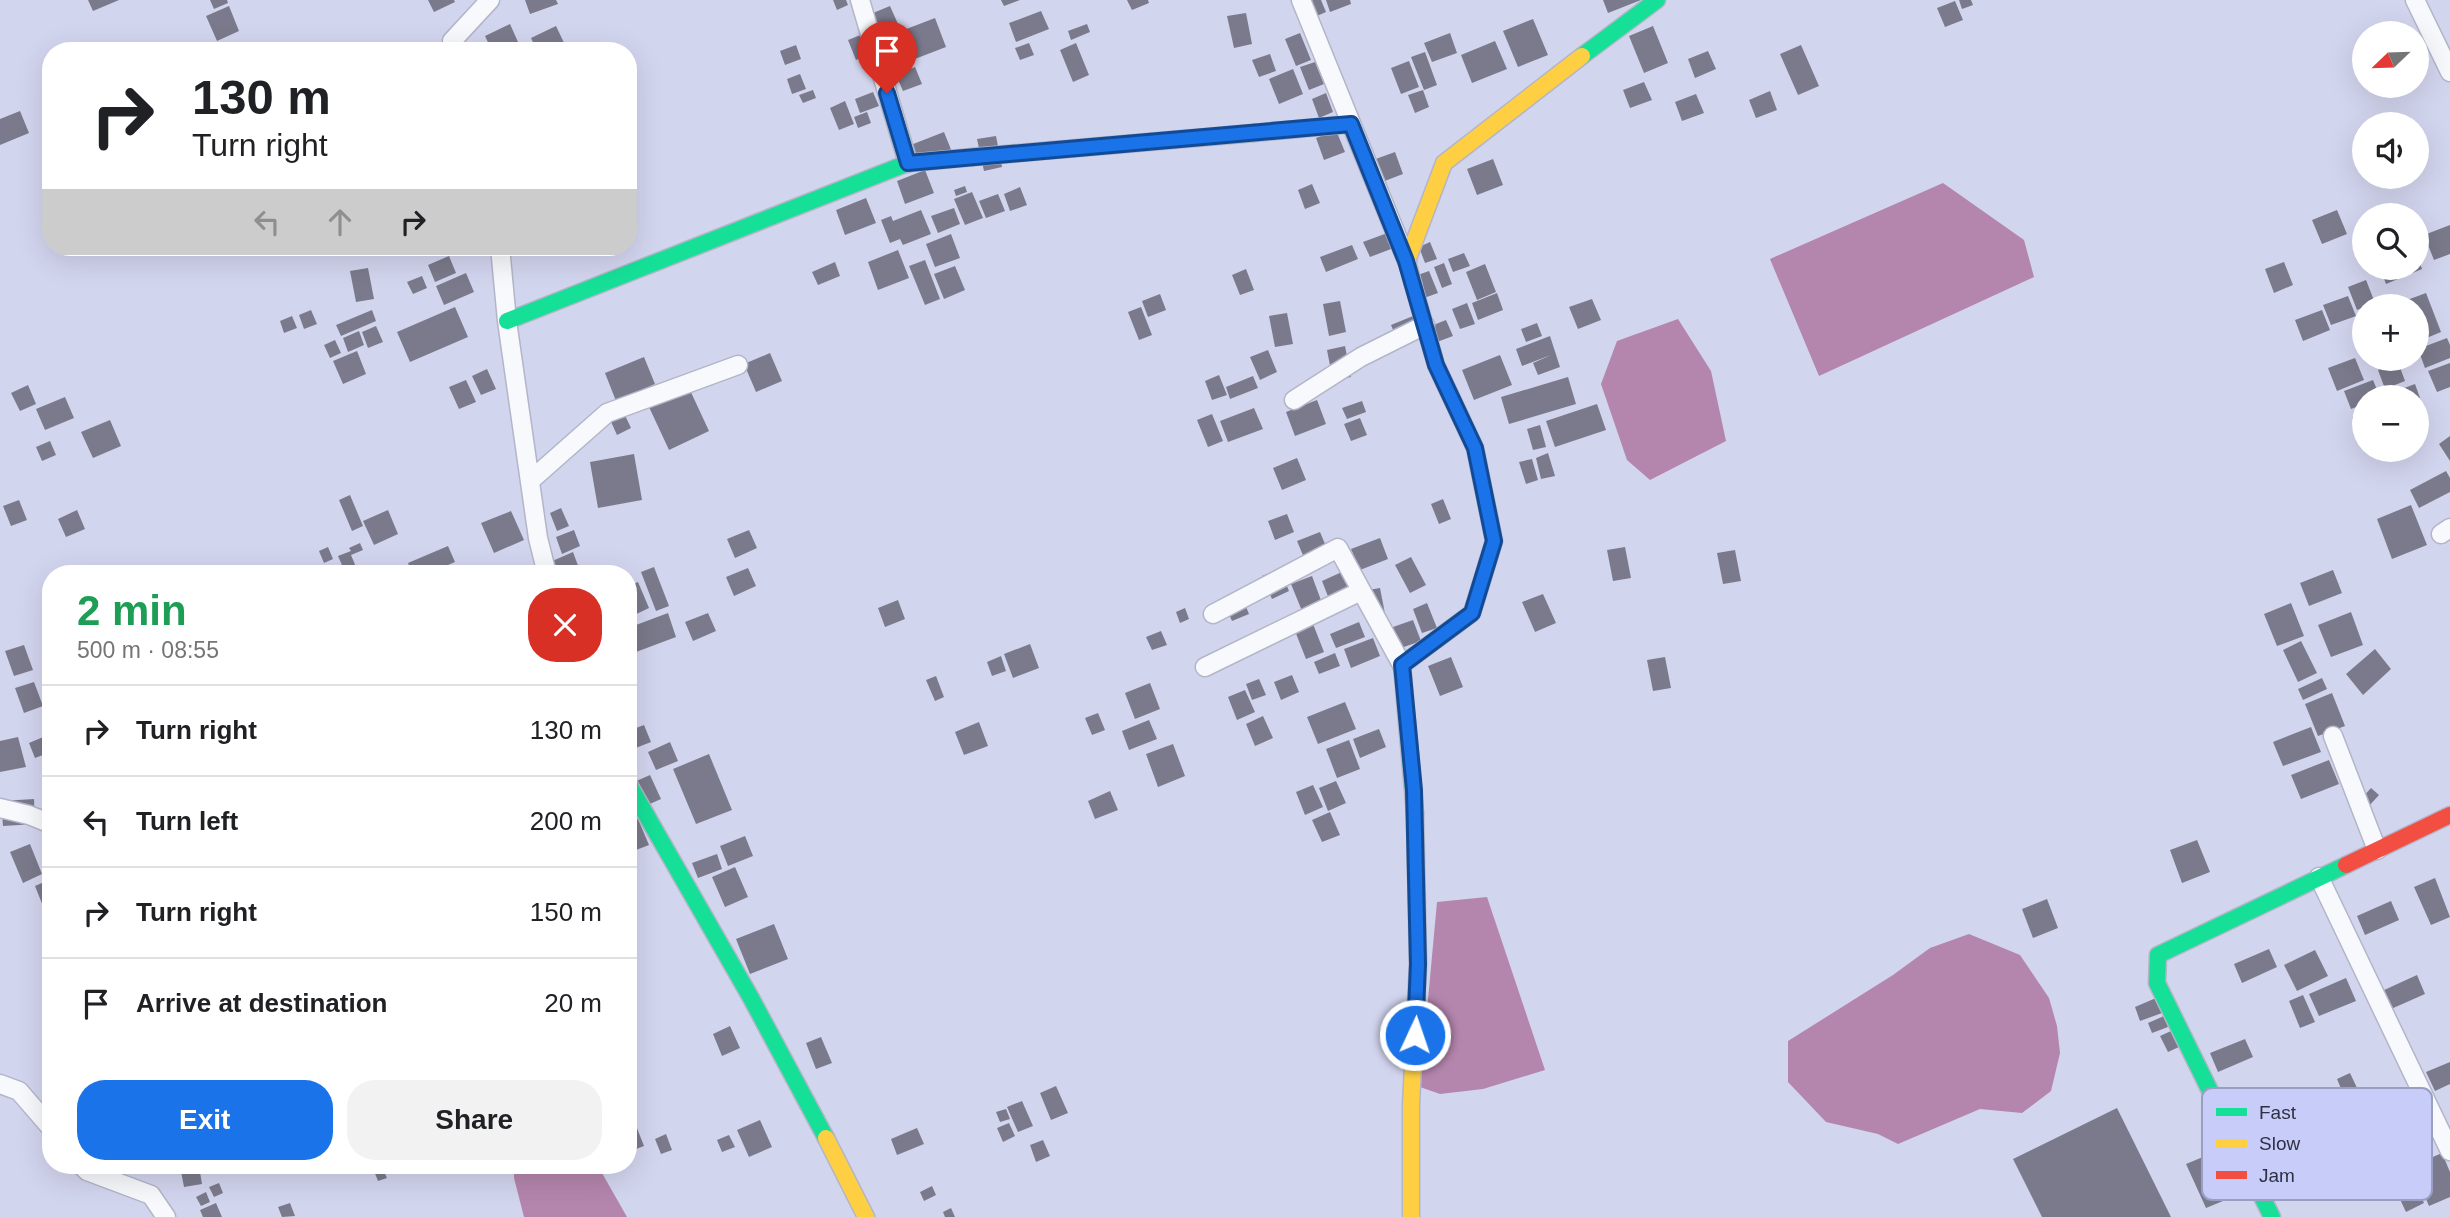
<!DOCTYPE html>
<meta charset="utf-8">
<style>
body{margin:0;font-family:Helvetica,sans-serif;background:#f2f2f2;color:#202124;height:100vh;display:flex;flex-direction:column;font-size:26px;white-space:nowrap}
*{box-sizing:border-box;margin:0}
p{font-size:23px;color:#757577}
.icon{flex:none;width:38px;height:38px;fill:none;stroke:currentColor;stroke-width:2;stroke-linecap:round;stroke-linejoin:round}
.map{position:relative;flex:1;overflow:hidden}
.details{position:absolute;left:42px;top:565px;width:595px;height:609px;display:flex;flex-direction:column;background:#fff;border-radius:28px;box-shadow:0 7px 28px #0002}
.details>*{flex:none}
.banner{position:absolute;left:42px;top:42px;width:595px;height:214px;border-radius:28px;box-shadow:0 7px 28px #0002;background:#fff;color:#202124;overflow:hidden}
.needle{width:46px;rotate:247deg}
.tools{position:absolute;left:2352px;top:21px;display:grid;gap:14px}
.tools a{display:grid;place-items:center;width:77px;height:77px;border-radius:50%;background:#fff;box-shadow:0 7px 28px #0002;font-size:35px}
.pin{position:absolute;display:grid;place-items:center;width:60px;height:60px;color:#fff;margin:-72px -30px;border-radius:50% 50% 50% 0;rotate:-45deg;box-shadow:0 0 7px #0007}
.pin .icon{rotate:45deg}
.me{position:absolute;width:77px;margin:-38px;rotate:3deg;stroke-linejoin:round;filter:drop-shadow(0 0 5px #0008)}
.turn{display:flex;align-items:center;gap:24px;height:147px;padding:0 35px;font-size:32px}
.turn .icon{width:91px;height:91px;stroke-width:2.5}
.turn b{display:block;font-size:49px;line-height:60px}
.lanes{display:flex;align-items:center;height:66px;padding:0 35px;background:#0003;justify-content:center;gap:35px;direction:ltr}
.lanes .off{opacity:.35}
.round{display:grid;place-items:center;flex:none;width:74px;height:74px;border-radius:28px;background:#f2f2f2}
.overview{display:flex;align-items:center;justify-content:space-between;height:119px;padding:0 35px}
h1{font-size:42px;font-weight:700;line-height:52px;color:#1e9e55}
.primary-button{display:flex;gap:14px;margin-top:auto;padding:14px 35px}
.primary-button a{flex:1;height:80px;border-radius:28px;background:#1a73e8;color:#fff;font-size:28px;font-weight:700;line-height:80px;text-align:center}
.primary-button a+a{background:#f2f2f2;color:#202124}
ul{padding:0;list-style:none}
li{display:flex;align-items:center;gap:21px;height:91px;padding:0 35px;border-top:2px solid #e0e0e0}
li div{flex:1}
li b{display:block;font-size:26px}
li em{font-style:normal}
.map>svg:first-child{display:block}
.water{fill:#b485ad}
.building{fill:#7b7a8c}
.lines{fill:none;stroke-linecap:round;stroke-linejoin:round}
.street-casing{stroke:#b3b5c8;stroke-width:21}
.fast-casing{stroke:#b3b5c8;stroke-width:19}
.slow-casing{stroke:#b3b5c8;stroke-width:19}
.jam-casing{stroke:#b3b5c8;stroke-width:19}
.street{stroke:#f8f9fc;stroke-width:18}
.fast{stroke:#16e098;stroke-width:16}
.slow{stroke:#ffcf43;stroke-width:16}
.jam{stroke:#f24e42;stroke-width:16}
.route-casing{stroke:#114b97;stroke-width:18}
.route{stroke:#1a73e8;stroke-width:12}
.key{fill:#c7ccf9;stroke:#999ec2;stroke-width:2}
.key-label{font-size:19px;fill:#2f3143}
</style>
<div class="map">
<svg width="2450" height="1217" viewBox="0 0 2450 1217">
<rect width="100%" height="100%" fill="#d2d5ee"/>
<path class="water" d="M1943 183 2024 240 2034 277 1819 376 1770 259Z
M1678 319 1711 371 1726 441 1650 480 1627 460 1601 384 1617 341Z
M1487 897 1545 1070 1483 1089 1440 1094 1420 1087 1437 902Z
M1969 934 2020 955 2049 998 2057 1026 2060 1053 2051 1091 2022 1113 1980 1109 1898 1144 1878 1134 1826 1122 1788 1082V1041L1893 975 1930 948Z
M514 1166H598L627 1217H524L514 1178Z"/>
<path class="building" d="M88 0H119L93 11Z
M210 0H227L228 3 214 9Z
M428 0H454L455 2 434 12Z
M525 0H556L558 4 530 14Z
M833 0H846L848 5 837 10Z
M1001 0H1020L1004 6Z
M1127 0H1148L1149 3 1132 10Z
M1304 0H1321L1326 12 1310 19Z
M1326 0H1350L1351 4 1330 12Z
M1603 0H1641L1608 13Z
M1959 0H1971L1973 5 1962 9Z
M1955 1 1963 20 1945 27 1937 8Z
M229 6 239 31 217 41 206 16Z
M890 6 898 24 881 32 873 13Z
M1041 11 1049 29 1016 42 1009 23Z
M1246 13 1252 44 1234 48 1227 16Z
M935 18 946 47 894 67 883 38Z
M1533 19 1548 55 1518 67 1503 31Z
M510 24 522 51H492L485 36Z
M1087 24 1090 32 1071 40 1068 31Z
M556 26 567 49 537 51 531 38Z
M1653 26 1668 63 1644 73 1629 36Z
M1300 33 1311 60 1296 66 1285 39Z
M1450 33 1457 53 1432 62 1424 43Z
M863 34 871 53 856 60 848 40Z
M1495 41 1507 69 1472 83 1461 55Z
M1029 43 1034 55 1020 60 1015 48Z
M1076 43 1089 75 1073 82 1060 50Z
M796 45 801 59 785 65 780 51Z
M1801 45 1819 86 1798 95 1780 54Z
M1708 51 1716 69 1695 78 1688 59Z
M1425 52 1437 85 1424 90 1411 57Z
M1270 54 1276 71 1259 77 1252 60Z
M1409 61 1419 87 1401 94 1391 68Z
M1315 62 1324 84 1309 90 1300 67Z
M915 67 922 84 903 91 896 75Z
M1293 69 1303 94 1279 104 1269 79Z
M800 74 806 89 792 94 787 79Z
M1644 82 1652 100 1630 108 1623 90Z
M813 90 816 98 803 103 799 95Z
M1423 90 1429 107 1415 113 1408 95Z
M1770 91 1777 110 1756 118 1749 100Z
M873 92 879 106 860 113 855 99Z
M1326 93 1333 112 1319 118 1312 99Z
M1696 94 1704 113 1682 121 1675 102Z
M845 101 854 124 839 130 830 108Z
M20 111 29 133 0 145V119Z
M867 112 871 123 858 128 854 117Z
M1336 130 1345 152 1324 160 1316 138Z
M944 132 954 157 918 171 908 146Z
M996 136 1002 167 984 171 977 139Z
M1395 152 1403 174 1382 182 1373 160Z
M1493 159 1503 185 1477 195 1467 169Z
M925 170 934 193 905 204 897 181Z
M1312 184 1320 203 1305 209 1298 190Z
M965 186 967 192 956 196 954 190Z
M1020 187 1027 205 1010 211 1004 194Z
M972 192 983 218 965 225 954 199Z
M998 194 1005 211 986 218 979 201Z
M866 198 876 223 845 235 836 210Z
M954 208 960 224 938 233 931 216Z
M921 210 931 234 903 245 900 239 890 243 881 220 891 216 893 221Z
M2337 210 2347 234 2322 244 2312 220Z
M2450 225V254L2434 260 2424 235Z
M1398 229 1404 244 1370 257 1363 242Z
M951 234 960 258 935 267 926 244Z
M1430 242 1437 259 1425 263 1419 247Z
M1352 245 1358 259 1326 272 1320 257Z
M898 250 909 278 878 290 868 262Z
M1464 253 1470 266 1453 272 1448 259Z
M2417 255 2422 269 2386 284 2380 268H2417Z
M449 256 456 273 435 282 428 265Z
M925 260 940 299 925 305 909 266Z
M835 262 840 276 818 285 812 272Z
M2284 262 2293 285 2274 293 2265 269Z
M1444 263 1452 284 1442 288 1434 267Z
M1485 264 1496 292 1477 300 1466 272Z
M955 266 965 290 944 299 934 274Z
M368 268 374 299 356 302 350 271Z
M1246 269 1254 290 1240 295 1232 275Z
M1429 271 1438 293 1424 298 1415 276Z
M466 273 474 292 444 305 436 286Z
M422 276 427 288 413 294 407 282Z
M2366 280 2375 303 2357 310 2348 287Z
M1497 293 1503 310 1478 320 1472 303Z
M2426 293 2441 332 2417 342V306H2391Z
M1160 294 1166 310 1148 317 1142 301Z
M2348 296 2356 316 2331 325 2323 305Z
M1592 299 1601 320 1578 329 1569 307Z
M1340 301 1346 332 1329 336 1323 304Z
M1467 303 1475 324 1460 329 1452 309Z
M455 307 468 337 410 362 397 332Z
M1141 307 1152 335 1139 340 1128 312Z
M311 310 317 324 304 329 299 315Z
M372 310 376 321 341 336 336 325Z
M2322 310 2330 330 2303 341 2295 320Z
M1287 313 1293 344 1275 347 1269 316Z
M292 316 297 328 284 333 280 321Z
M1413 316 1421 335 1399 344 1391 325Z
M2364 318V337L2358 321Z
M1446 320 1453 336 1437 342 1431 326Z
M1537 323 1542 336 1526 342 1521 329Z
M376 326 383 342 368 348 362 332Z
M359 331 364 345 348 352 343 338Z
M1550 336 1560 367 1538 375 1533 363 1551 355 1522 366 1516 349Z
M2447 338 2450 345V358L2425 368 2418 349Z
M335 340 341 353 330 358 324 345Z
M1345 346 1351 377 1333 381 1327 350Z
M1268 350 1277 372 1260 380 1250 357Z
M357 351 366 374 343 384 333 361Z
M770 353 782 381 756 392 744 364Z
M1500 355 1512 385 1474 400 1462 370Z
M644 357 655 384 616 401 605 373Z
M2355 358 2364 380 2337 391 2328 368Z
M2398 362 2405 381 2385 389 2378 370Z
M2450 363V387L2437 392 2428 371Z
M487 369 496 389 481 395 472 376Z
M1219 375 1227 395 1212 400 1205 381Z
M1253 376 1258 388 1230 399 1226 387Z
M1568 377 1576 404 1509 424 1501 397Z
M466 380 476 402 459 409 449 387Z
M2373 380 2380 397H2364V404L2351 409 2344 391Z
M2415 384 2420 398 2389 397 2388 394Z
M28 385 36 404 20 411 11 393Z
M689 388 709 431 669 450 649 407Z
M65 397 74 418 45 430 36 409Z
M1317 400 1326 424 1295 436 1286 412Z
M1362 401 1366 412 1347 419 1342 408Z
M1597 404 1606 430 1555 447 1546 421Z
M621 407 631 428 617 435 607 413Z
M1254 408 1263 429 1228 442 1220 421Z
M2364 412V438L2361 440 2352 417Z
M1212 414 1223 441 1208 447 1197 420Z
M1360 418 1367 435 1351 441 1344 424Z
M110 420 121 446 93 458 81 432Z
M1540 425 1546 447 1533 450 1527 429Z
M2450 436V461L2439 444Z
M50 441 56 455 42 461 36 447Z
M1548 453 1555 476 1541 479 1536 458Z
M634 454 642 500 598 508 590 462Z
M1297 458 1306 480 1282 490 1273 468Z
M1532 459 1538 480 1526 484 1519 462Z
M2446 471 2450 478V492L2419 508 2410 490Z
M350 495 363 526 352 531 339 500Z
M1443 499 1451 519 1439 524 1431 504Z
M19 500 27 520 11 526 3 506Z
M2411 505 2427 545 2392 559 2377 519Z
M561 508 569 526 557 531 550 513Z
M77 510 85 529 66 537 58 519Z
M388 510 398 534 374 545 363 521Z
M511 511 524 540 494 553 481 523Z
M1287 514 1294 532 1275 540 1268 521Z
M574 530 580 546 562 554 556 537Z
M749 530 757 548 735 558 727 539Z
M1320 532 1328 551 1305 560 1297 541Z
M1380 538 1388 559 1360 570 1351 549Z
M360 543 363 550 351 555 356 567 345 572 338 556 351 551 349 548Z
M448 546 455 562 427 574H412L408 563Z
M328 547 333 559 324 563 319 551Z
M1625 547 1631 578 1613 581 1607 550Z
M1735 550 1741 581 1723 584 1717 553Z
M573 552 580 571 573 574H555L550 562Z
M1411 557 1426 585 1410 593 1395 565Z
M654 567 669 606 656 611 641 572Z
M748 568 756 586 734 596 726 577Z
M1280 569 1289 591 1272 599 1262 576Z
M2333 570 2342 593 2309 606 2300 583Z
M1344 571 1352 590 1329 599 1322 581Z
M1312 576 1322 603 1302 611 1291 584Z
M638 582 649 608 628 618V586Z
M1380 588 1386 619 1368 623 1362 591Z
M1240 592 1249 614 1232 621 1222 599Z
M1543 594 1556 623 1535 632 1522 602Z
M898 600 905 619 885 627 878 608Z
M1427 603 1437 628 1422 633 1413 609Z
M2291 603 2304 636 2277 646 2264 614Z
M1185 608 1189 619 1180 623 1176 612Z
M2351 612 2363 645 2331 657 2318 625Z
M668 613 676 637 628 655V628Z
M708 613 716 631 693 641 685 622Z
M1413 620 1421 641 1401 648 1393 627Z
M1359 622 1365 637 1336 648 1330 634Z
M1313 624 1324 652 1306 659 1295 631Z
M1161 631 1167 645 1152 650 1146 637Z
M1373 638 1380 656 1351 668 1344 649Z
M2301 641 2317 673 2298 682 2283 650Z
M1030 644 1039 668 1013 678 1004 654Z
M24 645 33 670 14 676 5 651Z
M2375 649 2391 669 2363 695 2346 674Z
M1335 653 1340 666 1319 674 1314 662Z
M1001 656 1006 671 992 676 987 662Z
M1451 657 1463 687 1440 696 1428 666Z
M1665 657 1671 688 1653 691 1647 660Z
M1292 675 1299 692 1281 700 1274 682Z
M936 676 944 697 935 701 926 680Z
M2322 678 2327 689 2303 700 2298 689Z
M1259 679 1266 695 1252 700 1246 684Z
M34 682 43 706 24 713 15 688Z
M1150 683 1160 709 1135 719 1125 693Z
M1245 690 1255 712 1237 720 1228 697Z
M2332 693 2345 726 2318 736 2305 704Z
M1345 702 1356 729 1318 744 1307 717Z
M1098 713 1105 730 1092 735 1085 718Z
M1263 716 1273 738 1255 746 1246 724Z
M1149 720 1157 739 1129 750 1122 731Z
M979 722 988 746 964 755 955 732Z
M644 725 651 742 628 751V731Z
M2311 727 2321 752 2283 766 2273 742Z
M1379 729 1386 747 1360 758 1353 739Z
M48 735 51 752 35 758 29 743Z
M18 737 26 767 0 772V741Z
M1349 740 1360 769 1337 778 1326 749Z
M670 742 678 761 656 770 648 752Z
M1173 744 1185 776 1158 787 1146 754Z
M709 754 732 810 696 824 673 769Z
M2329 760 2339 784 2301 799 2291 775Z
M650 775 661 799 643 807 632 783Z
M1336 781 1346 803 1328 811 1319 788Z
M1313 785 1323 807 1305 815 1296 792Z
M2371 788 2379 795 2369 806 2361 799Z
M1110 791 1118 810 1095 819 1088 801Z
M34 799 35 824 3 826 1 801Z
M1330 812 1340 835 1322 842 1312 820Z
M638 819 649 845 636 850 628 831V823Z
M745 836 753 856 728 866 720 846Z
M51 840V860L43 843Z
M2197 840 2210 872 2182 883 2170 850Z
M30 844 42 874 23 883 10 852Z
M717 854 722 869 698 878 692 863Z
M735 867 748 897 725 907 712 877Z
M2435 878 2450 917 2431 925 2414 887Z
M51 879V908L45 911 35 886Z
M2047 899 2058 928 2033 938 2022 909Z
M2391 901 2399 920 2365 935 2357 916Z
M774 924 788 959 750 974 736 939Z
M2269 949 2277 967 2242 983 2234 964Z
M2315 950 2328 976 2297 991 2284 965Z
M2417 975 2425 994 2391 1009 2382 991Z
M2346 978 2356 1001 2319 1016 2309 994Z
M2303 995 2315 1022 2300 1028 2289 1001Z
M2156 998 2162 1013 2140 1021 2135 1007Z
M2164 1016 2168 1027 2152 1033 2148 1023Z
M730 1026 740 1048 722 1056 713 1034Z
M2171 1031 2179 1047 2168 1052 2160 1036Z
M821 1037 832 1063 816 1069 806 1043Z
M2245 1039 2253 1057 2218 1072 2210 1053Z
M2450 1062V1084L2435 1091 2426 1072Z
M2350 1073 2358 1090 2344 1096 2337 1079Z
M1056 1086 1068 1113 1051 1120 1040 1093Z
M1022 1101 1033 1126 1018 1132 1007 1107Z
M2117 1108 2171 1217H2042L2013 1159Z
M1006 1109 1010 1119 1000 1122 996 1112Z
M633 1118 644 1146 628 1152V1120Z
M760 1120 772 1147 749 1157 737 1130Z
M1009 1123 1015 1136 1003 1142 997 1128Z
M917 1128 924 1144 897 1155 891 1139Z
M666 1134 672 1150 661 1154 655 1139Z
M729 1135 735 1147 722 1152 717 1140Z
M1043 1140 1050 1156 1036 1162 1030 1145Z
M2442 1153 2450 1172V1197L2429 1206 2412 1166Z
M2203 1157 2223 1201 2206 1208 2186 1164Z
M180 1166H199L202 1184 184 1187Z
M382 1167 387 1178 378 1181 374 1171Z
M2408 1169 2424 1203 2406 1212 2390 1178Z
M219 1183 223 1193 214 1197 209 1187Z
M932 1186 936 1195 924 1201 920 1192Z
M206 1192 210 1202 201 1206 196 1197Z
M216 1203 222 1217H203L200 1210Z
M290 1203 295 1216 282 1217 278 1207Z
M951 1208 955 1217H945L943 1212Z"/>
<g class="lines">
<defs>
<path id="street" d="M860 0 908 163
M1301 0 1407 261
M2415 0 2450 72
M455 51 452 41 490 0
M500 247 507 321 538 538 547 574
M1294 400 1361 357 1425 325
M530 481 607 413 738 365
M2441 534 2450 528
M1213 614 1338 548 1402 665
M1205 667 1361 591
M2333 736 2377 850
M0 808 29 815 51 824
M2319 877 2450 1151
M0 1084 19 1091 51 1128
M82 1166 87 1171 151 1195 166 1217"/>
<path id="fast" d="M1582 56 1657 0
M1254 133 1351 124
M1413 284 1436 365 1475 448 1494 541 1472 613 1402 665 1415 813
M507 321 908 163 973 157
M628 783 751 998 826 1138
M2272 1217 2157 983 2158 955 2346 865"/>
<path id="slow" d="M973 157 1254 133
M1413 284 1407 261 1444 163 1582 56
M826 1138 866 1217
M1411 1217V1105L1418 964 1415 813"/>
<path id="jam" d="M2346 865 2450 815"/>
</defs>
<use href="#street" class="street-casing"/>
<use href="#fast" class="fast-casing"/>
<use href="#slow" class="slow-casing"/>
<use href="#jam" class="jam-casing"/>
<use href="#street" class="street"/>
<use href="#fast" class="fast"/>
<use href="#slow" class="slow"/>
<use href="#jam" class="jam"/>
</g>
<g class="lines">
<defs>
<path id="route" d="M887 93 908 163 1351 124 1406 261 1436 365 1475 448 1494 541 1472 613 1402 665 1414 790 1418 964 1415 1035"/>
</defs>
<use href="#route" class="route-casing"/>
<use href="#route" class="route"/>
</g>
<rect x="2202" y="1088" width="230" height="112" rx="10" class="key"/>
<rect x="2216" y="1108" width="31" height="8" fill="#16e098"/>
<rect x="2216" y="1139" width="31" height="9" fill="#ffcf43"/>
<rect x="2216" y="1171" width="31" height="8" fill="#f24e42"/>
<g class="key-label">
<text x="2259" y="1119">Fast</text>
<text x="2259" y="1150">Slow</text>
<text x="2259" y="1182">Jam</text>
</g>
</svg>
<div class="tools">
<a><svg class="needle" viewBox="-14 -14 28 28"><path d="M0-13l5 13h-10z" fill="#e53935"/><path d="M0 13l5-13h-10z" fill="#757577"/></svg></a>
<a><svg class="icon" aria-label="sound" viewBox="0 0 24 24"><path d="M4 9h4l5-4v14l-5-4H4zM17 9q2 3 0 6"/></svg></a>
<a><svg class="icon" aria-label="search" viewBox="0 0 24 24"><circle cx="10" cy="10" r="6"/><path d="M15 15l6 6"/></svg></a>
<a>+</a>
<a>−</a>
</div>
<div class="pin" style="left:887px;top:93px;background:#d93025"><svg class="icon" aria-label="arrive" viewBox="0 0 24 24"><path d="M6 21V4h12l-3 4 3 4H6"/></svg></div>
<svg class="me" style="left:1415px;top:1035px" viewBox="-20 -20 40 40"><circle r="17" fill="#1a73e8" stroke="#fff" stroke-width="3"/><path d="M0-11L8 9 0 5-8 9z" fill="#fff"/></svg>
<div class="banner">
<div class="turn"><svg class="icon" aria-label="right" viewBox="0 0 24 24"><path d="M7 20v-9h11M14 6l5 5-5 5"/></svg><div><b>130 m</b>Turn right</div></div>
<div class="lanes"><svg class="icon off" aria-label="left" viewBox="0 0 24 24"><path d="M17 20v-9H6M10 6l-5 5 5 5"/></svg><svg class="icon off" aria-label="ahead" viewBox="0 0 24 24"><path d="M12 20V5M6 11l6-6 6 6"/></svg><svg class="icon" aria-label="right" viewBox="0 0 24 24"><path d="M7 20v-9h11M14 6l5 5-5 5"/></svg></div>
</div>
<section class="details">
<div class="overview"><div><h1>2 min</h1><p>500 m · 08:55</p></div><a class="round" style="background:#d93025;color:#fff"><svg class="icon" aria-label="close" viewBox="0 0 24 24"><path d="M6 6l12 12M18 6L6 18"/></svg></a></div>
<ul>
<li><svg class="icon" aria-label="right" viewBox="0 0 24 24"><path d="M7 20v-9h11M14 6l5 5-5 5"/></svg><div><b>Turn right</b></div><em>130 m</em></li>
<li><svg class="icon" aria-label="left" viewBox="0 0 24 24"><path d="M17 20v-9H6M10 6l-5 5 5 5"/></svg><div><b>Turn left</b></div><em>200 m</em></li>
<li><svg class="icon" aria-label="right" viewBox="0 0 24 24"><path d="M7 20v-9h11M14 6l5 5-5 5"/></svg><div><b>Turn right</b></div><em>150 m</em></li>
<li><svg class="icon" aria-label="arrive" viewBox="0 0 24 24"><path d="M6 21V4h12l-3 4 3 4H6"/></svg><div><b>Arrive at destination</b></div><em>20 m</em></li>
</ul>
<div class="primary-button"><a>Exit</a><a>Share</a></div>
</section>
</div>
